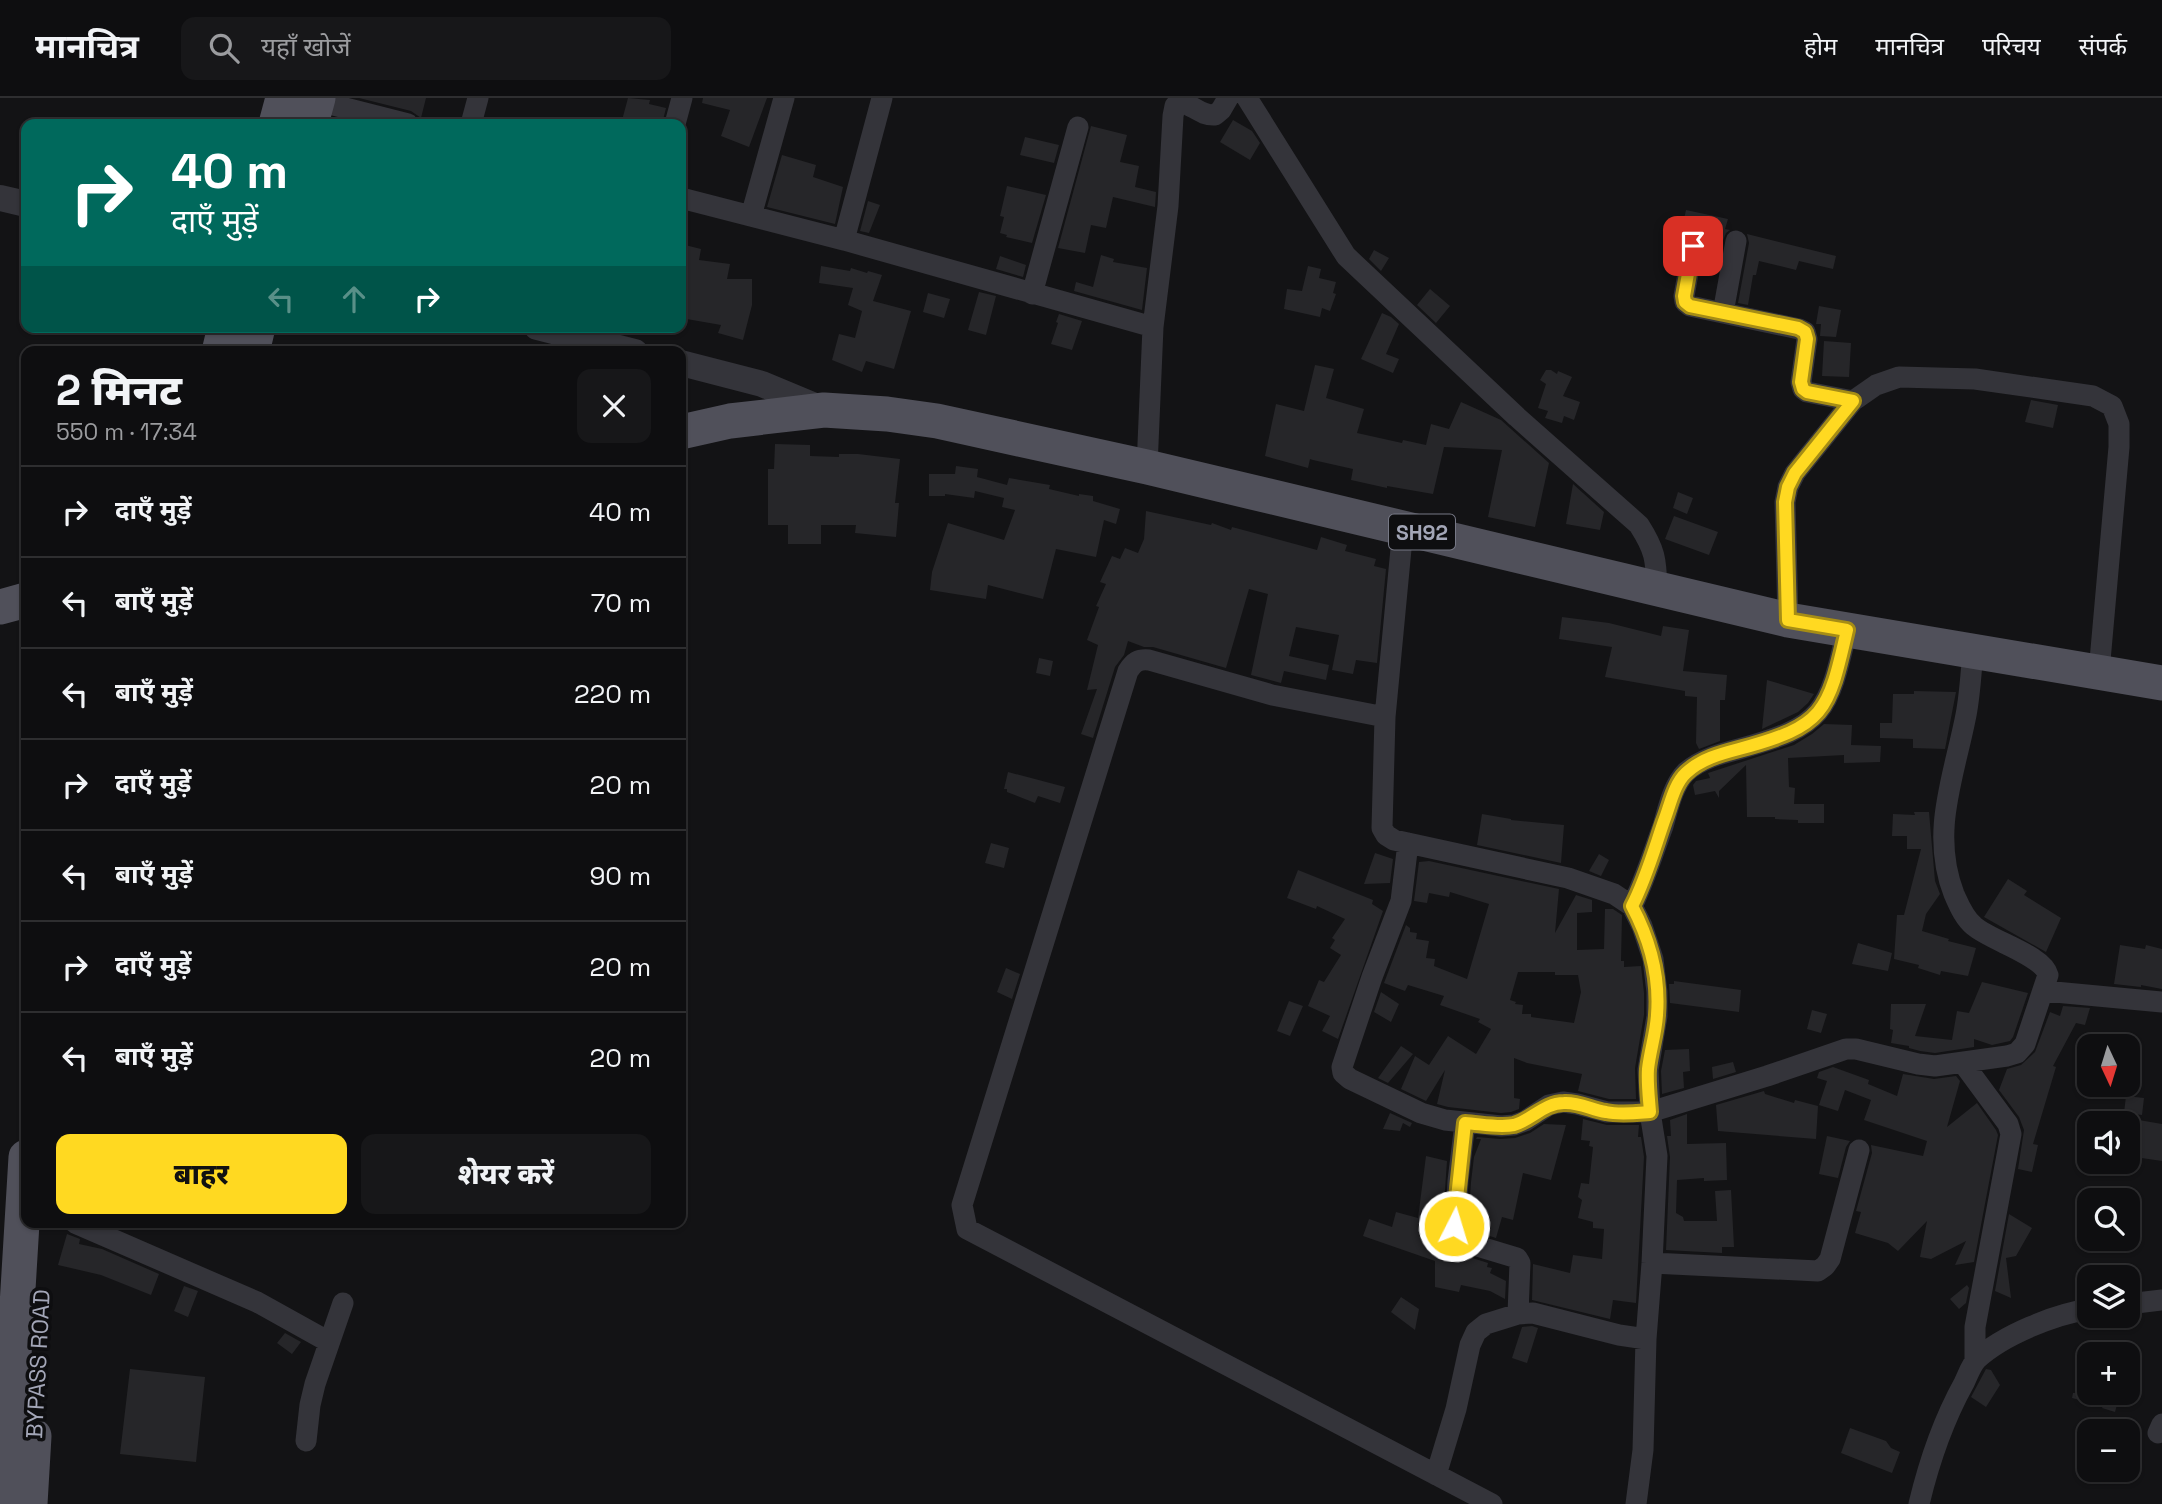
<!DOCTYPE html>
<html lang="hi">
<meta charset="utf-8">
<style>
body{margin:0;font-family:"Space Grotesk","Noto Sans Devanagari",sans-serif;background:#171719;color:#f1f3f6;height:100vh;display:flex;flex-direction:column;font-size:26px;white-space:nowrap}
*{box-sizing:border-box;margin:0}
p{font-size:23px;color:#9b9c9f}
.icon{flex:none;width:38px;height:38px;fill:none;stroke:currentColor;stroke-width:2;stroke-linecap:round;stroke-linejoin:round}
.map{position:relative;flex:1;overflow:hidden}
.drawer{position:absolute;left:21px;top:248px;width:665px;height:882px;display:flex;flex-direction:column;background:#0e0e10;border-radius:14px;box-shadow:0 2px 5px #0004,0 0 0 2px #2e2e30}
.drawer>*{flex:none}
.hud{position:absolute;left:21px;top:21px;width:665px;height:214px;border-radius:14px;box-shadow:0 2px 5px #0004,0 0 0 2px #2e2e30;background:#00695c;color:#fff;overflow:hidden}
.needle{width:46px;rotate:176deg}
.controls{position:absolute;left:2077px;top:936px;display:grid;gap:14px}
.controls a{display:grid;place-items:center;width:63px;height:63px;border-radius:14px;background:#0e0e10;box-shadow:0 2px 5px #0004,0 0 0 2px #2e2e30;font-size:35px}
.pin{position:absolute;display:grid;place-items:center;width:60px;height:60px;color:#fff;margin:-30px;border-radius:14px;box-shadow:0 4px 10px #0006}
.me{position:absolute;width:77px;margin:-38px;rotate:5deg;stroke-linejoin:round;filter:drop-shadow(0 0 5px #0008)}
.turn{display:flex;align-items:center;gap:24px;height:147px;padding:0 35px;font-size:32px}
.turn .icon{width:91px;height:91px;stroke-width:2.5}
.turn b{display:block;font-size:49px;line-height:60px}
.lanes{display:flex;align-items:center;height:66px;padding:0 35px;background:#0003;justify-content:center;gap:35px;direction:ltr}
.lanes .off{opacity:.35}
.round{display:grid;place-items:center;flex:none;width:74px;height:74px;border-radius:14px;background:#171719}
.head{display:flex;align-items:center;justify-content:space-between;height:119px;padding:0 35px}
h1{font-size:42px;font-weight:800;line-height:52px}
.cta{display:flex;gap:14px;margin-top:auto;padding:14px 35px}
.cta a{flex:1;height:80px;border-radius:14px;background:#ffd921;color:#111;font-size:28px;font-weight:800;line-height:80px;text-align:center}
.cta a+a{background:#171719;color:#f1f3f6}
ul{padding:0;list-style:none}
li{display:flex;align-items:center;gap:21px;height:91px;padding:0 35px;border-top:2px solid #2e2e30}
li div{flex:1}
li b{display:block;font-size:26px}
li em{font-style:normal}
header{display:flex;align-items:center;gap:42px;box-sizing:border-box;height:98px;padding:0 35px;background:#0e0e10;border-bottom:2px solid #2e2e30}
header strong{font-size:33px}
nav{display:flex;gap:38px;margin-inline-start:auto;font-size:24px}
.search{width:490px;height:63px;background:#171719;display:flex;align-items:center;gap:18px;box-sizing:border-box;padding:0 24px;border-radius:14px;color:#9b9c9f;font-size:26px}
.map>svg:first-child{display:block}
.building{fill:#262629;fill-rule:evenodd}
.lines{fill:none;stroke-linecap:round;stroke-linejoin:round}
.minor{stroke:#34343a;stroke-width:21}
.tertiary{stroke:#34343a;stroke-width:26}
.primary{stroke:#50505a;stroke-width:35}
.route-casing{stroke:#a68d15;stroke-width:18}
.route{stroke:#ffd921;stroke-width:12}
.labels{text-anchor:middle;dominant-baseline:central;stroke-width:7;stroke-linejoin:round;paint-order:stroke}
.shield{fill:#0e0e10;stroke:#767885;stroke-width:2}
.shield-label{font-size:21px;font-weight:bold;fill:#a3a6b7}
.street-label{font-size:23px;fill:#a3a6b7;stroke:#0e0e10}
</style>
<header>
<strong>मानचित्र</strong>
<div class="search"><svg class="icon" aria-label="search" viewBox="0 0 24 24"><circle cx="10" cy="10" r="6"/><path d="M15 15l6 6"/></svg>यहाँ खोजें</div>
<nav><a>होम</a><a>मानचित्र</a><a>परिचय</a><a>संपर्क</a></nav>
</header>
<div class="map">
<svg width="2162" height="1406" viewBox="0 0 2162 1406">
<rect width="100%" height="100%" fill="#131315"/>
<path class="building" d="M359 0H426L421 20 411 13Z
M628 0 650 2 649 6 666 10 662 26H621Z
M703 0H767L749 49 721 38 730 12 702 5Z
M1233 22 1252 33 1260 45 1250 62 1220 44Z
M1091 28 1127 37 1120 64 1139 68 1135 89 1156 94 1155 109 1113 99 1106 130 1091 127 1085 155 1058 150Z
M1025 39 1059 47 1054 65 1020 57Z
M782 57 816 67 813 79 843 89 835 126 767 109Z
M1007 88 1046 97 1032 145 1006 139 1007 137 1000 135 1004 119 1000 118Z
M868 103 880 107 869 135 860 133Z
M1686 112 1728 121 1725 131 1730 132 1726 135 1722 145 1704 142 1696 135 1688 136 1680 145 1676 168 1667 167 1669 151 1677 152Z
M1747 136 1836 158 1833 171 1799 163 1796 172 1759 163 1756 177H1753L1748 207 1738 205 1749 145Z
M681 146 701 151 699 162 730 166 727 181H752V207L743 242 718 235 721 227 681 220Z
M1374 152 1389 160 1381 173 1369 161Z
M1101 157 1114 161 1113 164 1147 170 1142 212 1074 193 1076 184 1093 189Z
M1000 158 1026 167 1023 179 996 171Z
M821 168 850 173 851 170 867 175 868 173 882 177 873 203 911 213 894 271 866 263 862 274 832 262 839 236 855 240 862 213 848 207 853 190 819 185Z
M1308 168 1321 171 1319 180 1336 184 1333 195 1336 196 1330 213 1322 210 1320 219 1284 211 1287 191 1302 193Z
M1430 191 1450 208 1436 225 1417 207Z
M979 194 996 198 986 237 968 232Z
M928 195 950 201 944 220 923 214Z
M1819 208 1841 212 1836 239 1820 238 1821 226H1816Z
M1382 215 1391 219 1399 226 1386 256 1399 261 1393 275 1361 261Z
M1059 216 1082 223 1072 252 1051 246 1058 225 1056 224Z
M1824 243 1851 245 1849 279 1822 278Z
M1315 267 1334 271 1326 300 1364 311 1357 335 1402 345 1403 342 1426 347 1431 326 1449 331 1461 304 1501 322 1549 365 1535 429 1488 419 1502 352 1444 349 1433 396 1387 388V390L1351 382 1353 371 1313 362 1310 361 1308 370 1265 358 1276 306 1304 313Z
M1546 272H1551L1557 276 1558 273 1572 279 1563 298 1580 304 1574 322 1564 318 1562 325 1545 320 1548 313 1538 310 1546 286 1540 282Z
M2031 302 2058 307 2053 330 2025 324Z
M775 346 810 347V358L839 359V356H858L900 361 895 405H899L896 439 855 435 856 427H821V446H788V427H768V371H774Z
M956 368 978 371 977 379 1007 387 1009 380 1050 387 1049 391 1079 398V396L1093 398V403L1120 411 1116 426 1104 422 1096 459 1056 451 1043 501 988 487 986 501 930 492 932 474 948 425 1004 442 1015 412 1002 409 1004 400 975 393 974 400 945 396V398H929V376H955Z
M1573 386 1604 414 1600 432 1566 426Z
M1678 394 1693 400 1687 416 1673 410Z
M1146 413 1211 427 1212 425 1231 432 1232 429 1317 452 1321 439 1347 447 1345 453 1376 461 1374 468 1386 471 1377 565 1356 562 1353 576 1332 572 1339 537 1296 529 1289 558 1329 567 1326 582 1284 573 1281 585 1251 577 1268 496 1249 491 1226 570 1153 549H1144L1128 543 1124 557 1115 569 1093 640 1081 636 1097 591 1087 592 1098 547 1087 542 1099 509 1096 508 1106 486 1100 484 1112 458 1120 461 1125 450 1138 455 1144 441Z
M1674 418 1718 434 1709 457 1665 441Z
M1562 519 1609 525 1661 538 1663 528 1689 532 1683 573 1727 577 1725 602H1720V643L1699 651 1696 645 1697 599 1685 598V593L1605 579 1612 549 1559 541Z
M1039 560 1053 563 1050 578 1036 575Z
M1767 582 1814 596 1808 605 1798 614 1762 631Z
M1914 593 1956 594 1945 651 1913 650V641L1880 640V625H1892L1893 596H1914Z
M1824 626 1852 627 1851 647 1881 648 1880 664 1844 665V657L1788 660 1789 689 1795 690 1794 706H1824V725H1798V722L1775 721V719H1747L1746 667 1719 693V700L1715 693 1695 697 1693 687 1696 683 1710 680 1708 675 1794 647 1812 636Z
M1008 674 1065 689 1060 705 1038 698 1035 705 1007 694V691H1004Z
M1914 714H1929L1935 783 1940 796 1926 816 1922 833 1949 841 1948 843 1976 850 1968 878 1941 873 1940 877 1918 870 1919 867 1894 861 1897 817H1904L1921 751H1907V738H1892L1893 716 1915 717Z
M1482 716 1511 721V722L1564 727 1561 765 1477 747Z
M991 745 1009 750 1004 770 985 765Z
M1375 755 1393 761 1390 785 1364 786Z
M1599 756 1609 762 1601 778 1589 773Z
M1429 763 1559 791 1555 835 1576 797 1592 802V814L1577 815V852L1604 851 1605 811H1613L1622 817 1621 863H1624V869L1641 868 1644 895V917L1635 970 1636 1001H1609L1578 993 1582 976 1527 965 1514 960V1000L1520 1001 1519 1011 1511 1014 1501 1015 1448 1009 1437 1006 1445 972 1426 1003 1401 991 1415 958 1429 967 1448 938 1476 956 1491 931 1478 924 1480 921 1440 907 1444 898 1408 887 1405 893 1384 885 1406 827 1410 830V834L1417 835 1416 841 1429 843 1426 860 1435 861 1434 868 1467 881 1489 806 1450 794 1449 799 1429 795 1427 805 1414 803 1419 764ZM1518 874H1555V877H1578L1581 894 1574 925 1531 919V916H1522L1523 907 1515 906 1516 904 1510 902Z
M1298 772 1373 802 1372 806 1383 813 1338 941 1322 933 1330 918 1308 908 1319 882 1324 884 1341 857 1330 850 1335 842 1332 840 1345 821 1317 808 1316 811 1287 800Z
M2008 781 2027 793 2024 797 2061 820 2046 854 1984 819Z
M1858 845 1892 855 1888 873 1852 866Z
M2120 847 2145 851 2146 847 2162 851V891L2141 887V889L2114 886Z
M1006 870 1020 876 1012 901 997 894Z
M1674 883 1741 892 1739 914 1670 905 1669 886H1674Z
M1982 884 2028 895 2013 939 2010 943 1992 947 1974 941V949L1935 955 1920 953 1909 950V948L1891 945 1893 932 1890 931 1891 906H1926L1915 938 1952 942 1957 913 1969 915Z
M1381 894 1399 906 1391 924 1374 914Z
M1289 903 1303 908 1290 938 1277 933Z
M2063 908 2090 910 2085 927 2076 925 2053 968 2056 969 2033 1046 2038 1047 2032 1074 2018 1071 2024 1032 2019 1019 1999 992 2007 971 2021 967 2035 954 2050 914 2060 918Z
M1812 912 1827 916 1821 935 1807 931Z
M1401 948 1413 956 1388 985 1378 980Z
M1689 951 1690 973 1683 974 1684 990 1662 996 1661 973 1665 952Z
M1733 964 1736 974 1713 981 1712 969Z
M1833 969 1869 982 1868 986 1897 998 1903 976 1934 981 1956 978 1960 983 1947 1029 1977 1005 1996 1032 1998 1037 1974 1164 1955 1167 1966 1143 1931 1161 1920 1159 1927 1123 1898 1153 1888 1145 1855 1135 1861 1114 1856 1113 1872 1055 1871 1047 1923 1058 1927 1043 1864 1022 1871 1002 1845 992 1838 1013 1819 1007 1827 983 1817 980 1819 974Z
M1764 993 1765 996 1794 1005 1795 1002 1818 1008 1816 1041 1718 1033 1716 1007Z
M2126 998 2144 1000 2142 1017 2124 1015Z
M1390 1015 1412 1025 1410 1029 1403 1025 1400 1033 1383 1031Z
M1687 1016V1046L1726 1045 1727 1082 1704 1083V1080L1677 1082 1676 1115 1683 1119 1684 1123H1717L1715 1093 1731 1092 1734 1149H1722V1155L1666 1152 1670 1059 1667 1038H1671L1670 1022Z
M1583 1021 1607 1027H1639L1638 1039H1641L1644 1059 1636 1205 1613 1202 1610 1221 1532 1202 1533 1166 1570 1175 1573 1157 1602 1161 1604 1131 1593 1130V1124L1578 1120 1582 1102 1578 1099 1581 1085 1589 1086 1593 1049 1589 1048 1590 1043 1581 1042Z
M2133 1021 2162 1026V1063L2128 1058V1044H2130Z
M1544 1026 1566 1027 1551 1082 1523 1075 1513 1122 1502 1119 1496 1140 1471 1132 1468 1130 1471 1084 1474 1059 1481 1041H1476L1477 1039 1500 1041 1515 1040 1530 1035Z
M1827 1038 1850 1043 1846 1049 1838 1080 1819 1076Z
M1426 1058 1447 1063 1442 1135 1443 1142 1460 1156 1488 1165 1487 1169 1492 1170 1490 1175 1506 1183 1505 1201 1490 1193 1461 1187 1459 1194 1435 1189V1163L1363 1138 1369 1121 1392 1129 1396 1114 1418 1120Z
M2009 1116 2032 1130 2016 1158 2006 1160 2011 1200 1995 1193Z
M67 1136 80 1141 79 1146 102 1151 159 1176 151 1197 101 1177 58 1167Z
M1967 1187 1969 1190 1966 1205 1959 1211 1950 1201Z
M184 1188 198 1193 188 1219 174 1213Z
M1401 1199 1419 1211 1415 1232 1391 1214Z
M1532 1228 1538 1230 1527 1265 1512 1260 1522 1229Z
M285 1235 301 1244 292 1256 277 1245Z
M130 1271 205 1279 196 1364 120 1356Z
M1986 1271 1991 1272 2000 1287 1986 1309 1971 1299Z
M2073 1295H2120L2115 1314 2102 1310 2103 1308 2072 1300Z
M1850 1330 1886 1343 1891 1350 1900 1354 1892 1375 1841 1355Z"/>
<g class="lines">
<path class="minor" d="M1247 0 1346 158 1517 319 1639 427C1655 452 1656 461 1657 490
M318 3 408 26
M471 26 478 0
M675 26 682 0
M681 100 844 142 1153 229
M751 118 784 0
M844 142 882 0
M1693 148 1684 198 1685 204 1690 208 1799 231 1805 234 1807 241 1801 284 1803 291 1807 294 1853 303
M1032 196 1078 29
M1723 215 1736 143
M1147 369 1153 229 1168 108 1173 18 1175 8 1179 4C1193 6 1200 18 1215 17L1221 12 1228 0
M1403 430 1385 619 1382 730 1386 737 1394 742 1568 780 1614 796 1632 808 1642 828 1653 861 1657 894V918L1648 972 1650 1014 1657 1058 1652 1165 1646 1241 1643 1352 1636 1406
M1788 522 1785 404 1788 389 1795 375 1853 303 1876 287 1899 279 1975 281 2093 298 2112 308 2119 326V349L2099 574
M1385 619 1272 597 1149 562C1138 561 1134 564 1128 573L962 1107 967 1131 1492 1406
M1408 745 1401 803 1372 879 1342 969 1343 975 1350 981 1421 1015 1445 1022 1501 1028 1514 1027 1525 1023 1549 1007 1563 1004 1577 1006 1607 1014H1650L1767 978 1846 951H1856L1918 966 1935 968 2007 958 2017 955 2025 946 2048 877C2043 857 1991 843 1974 828 1964 820 1959 807 1954 796 1930 734 1954 679 1966 617 1970 597 1971 574 1973 553
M1632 808C1645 782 1653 755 1663 728 1668 711 1673 687 1686 674 1701 661 1720 656 1739 651 1824 628 1828 615 1847 532
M2044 893 2162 904
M1963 965 2008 1026 2011 1036 1975 1229V1263
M1465 1025 1458 1083 1455 1136 1464 1144 1517 1160 1520 1165 1518 1216
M75 1125 257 1204 329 1244
M1652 1165 1818 1173 1825 1168 1830 1161 1859 1052
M2128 1206 2162 1202
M2158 1335 2162 1326
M306 1343 310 1307 315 1286 343 1205
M1436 1377 1456 1311 1470 1247 1476 1234 1486 1226 1518 1216 1533 1215 1619 1237 1646 1241
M1919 1406C1929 1364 1943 1323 1964 1285 1968 1277 1971 1267 1977 1261 2003 1237 2055 1216 2090 1211"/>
<path class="tertiary" d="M0 100 26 106
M537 229 635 254
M681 265 762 286 822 311"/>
<path class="primary" d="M276 26 283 0
M311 26 318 0
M219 254 225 229
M252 254 258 229
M681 334 730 323 824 312 887 316 937 323 1147 369 1788 522 2162 585
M0 509 26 502
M5 1406 26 1059
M30 1406 34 1338"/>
</g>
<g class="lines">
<defs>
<path id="route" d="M1454 1128 1465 1025C1481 1026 1499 1030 1514 1027 1532 1022 1544 1005 1564 1005 1579 1004 1592 1012 1606 1014 1620 1017 1636 1015 1650 1014 1649 1000 1647 985 1648 971 1650 953 1656 935 1657 917 1660 879 1650 842 1632 808 1646 781 1654 752 1664 723 1670 708 1674 686 1686 675 1701 661 1720 656 1739 651 1825 628 1828 615 1847 532L1788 522 1785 404 1788 389 1795 375 1853 303 1807 294 1803 291 1801 284 1807 241 1805 234 1798 230 1690 208 1685 204 1684 198 1693 148"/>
</defs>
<use href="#route" class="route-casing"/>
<use href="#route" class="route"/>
</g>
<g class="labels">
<rect class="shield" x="1389" y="416.5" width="66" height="35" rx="5"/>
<g class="shield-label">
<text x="1422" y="434">SH92</text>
</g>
<g class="street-label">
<text transform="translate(38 1266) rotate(-87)">BYPASS ROAD</text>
</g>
</g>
</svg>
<div class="controls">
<a><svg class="needle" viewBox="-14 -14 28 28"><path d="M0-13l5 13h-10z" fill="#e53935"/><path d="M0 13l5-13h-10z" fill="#9b9c9f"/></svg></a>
<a><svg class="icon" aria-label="sound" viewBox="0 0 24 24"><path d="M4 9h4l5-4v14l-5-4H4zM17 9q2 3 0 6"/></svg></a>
<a><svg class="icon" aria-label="search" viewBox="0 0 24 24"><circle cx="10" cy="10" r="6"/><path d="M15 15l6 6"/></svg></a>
<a><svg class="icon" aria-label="layers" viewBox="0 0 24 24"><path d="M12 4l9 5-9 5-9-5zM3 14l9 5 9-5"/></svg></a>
<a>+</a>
<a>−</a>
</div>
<div class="pin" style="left:1693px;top:148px;background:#d93025"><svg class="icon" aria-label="arrive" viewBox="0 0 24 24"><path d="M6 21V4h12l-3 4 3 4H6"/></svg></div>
<svg class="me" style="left:1454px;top:1128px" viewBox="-20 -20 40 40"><circle r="17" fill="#ffd921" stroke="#fff" stroke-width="3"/><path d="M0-11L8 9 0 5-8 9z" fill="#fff"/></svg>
<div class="hud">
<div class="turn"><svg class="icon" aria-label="right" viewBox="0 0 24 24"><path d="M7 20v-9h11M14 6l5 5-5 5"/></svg><div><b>40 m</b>दाएँ मुड़ें</div></div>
<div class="lanes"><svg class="icon off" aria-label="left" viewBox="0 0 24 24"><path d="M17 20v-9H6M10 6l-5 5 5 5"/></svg><svg class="icon off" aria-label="ahead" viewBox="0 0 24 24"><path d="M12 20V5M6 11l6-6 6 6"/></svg><svg class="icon" aria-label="right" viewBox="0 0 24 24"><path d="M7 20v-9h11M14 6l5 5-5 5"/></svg></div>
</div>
<section class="drawer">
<div class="head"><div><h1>2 मिनट</h1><p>550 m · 17:34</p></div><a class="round"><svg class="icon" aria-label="close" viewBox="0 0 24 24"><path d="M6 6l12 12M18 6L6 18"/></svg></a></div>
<ul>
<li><svg class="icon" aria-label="right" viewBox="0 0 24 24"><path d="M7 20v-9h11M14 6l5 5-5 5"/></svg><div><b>दाएँ मुड़ें</b></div><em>40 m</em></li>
<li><svg class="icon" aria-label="left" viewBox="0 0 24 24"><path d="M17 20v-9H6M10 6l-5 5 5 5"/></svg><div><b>बाएँ मुड़ें</b></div><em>70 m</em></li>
<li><svg class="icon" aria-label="left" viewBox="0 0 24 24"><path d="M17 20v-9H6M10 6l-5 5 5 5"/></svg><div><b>बाएँ मुड़ें</b></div><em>220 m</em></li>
<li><svg class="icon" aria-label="right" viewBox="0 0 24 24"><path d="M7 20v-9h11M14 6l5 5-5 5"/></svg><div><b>दाएँ मुड़ें</b></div><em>20 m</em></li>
<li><svg class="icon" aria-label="left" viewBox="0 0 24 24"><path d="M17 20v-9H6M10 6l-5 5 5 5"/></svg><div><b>बाएँ मुड़ें</b></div><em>90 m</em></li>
<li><svg class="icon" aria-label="right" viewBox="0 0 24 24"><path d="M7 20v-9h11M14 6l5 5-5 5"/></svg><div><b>दाएँ मुड़ें</b></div><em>20 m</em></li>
<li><svg class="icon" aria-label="left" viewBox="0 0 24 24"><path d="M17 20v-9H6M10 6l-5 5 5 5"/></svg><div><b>बाएँ मुड़ें</b></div><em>20 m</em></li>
</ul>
<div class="cta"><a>बाहर</a><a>शेयर करें</a></div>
</section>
</div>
